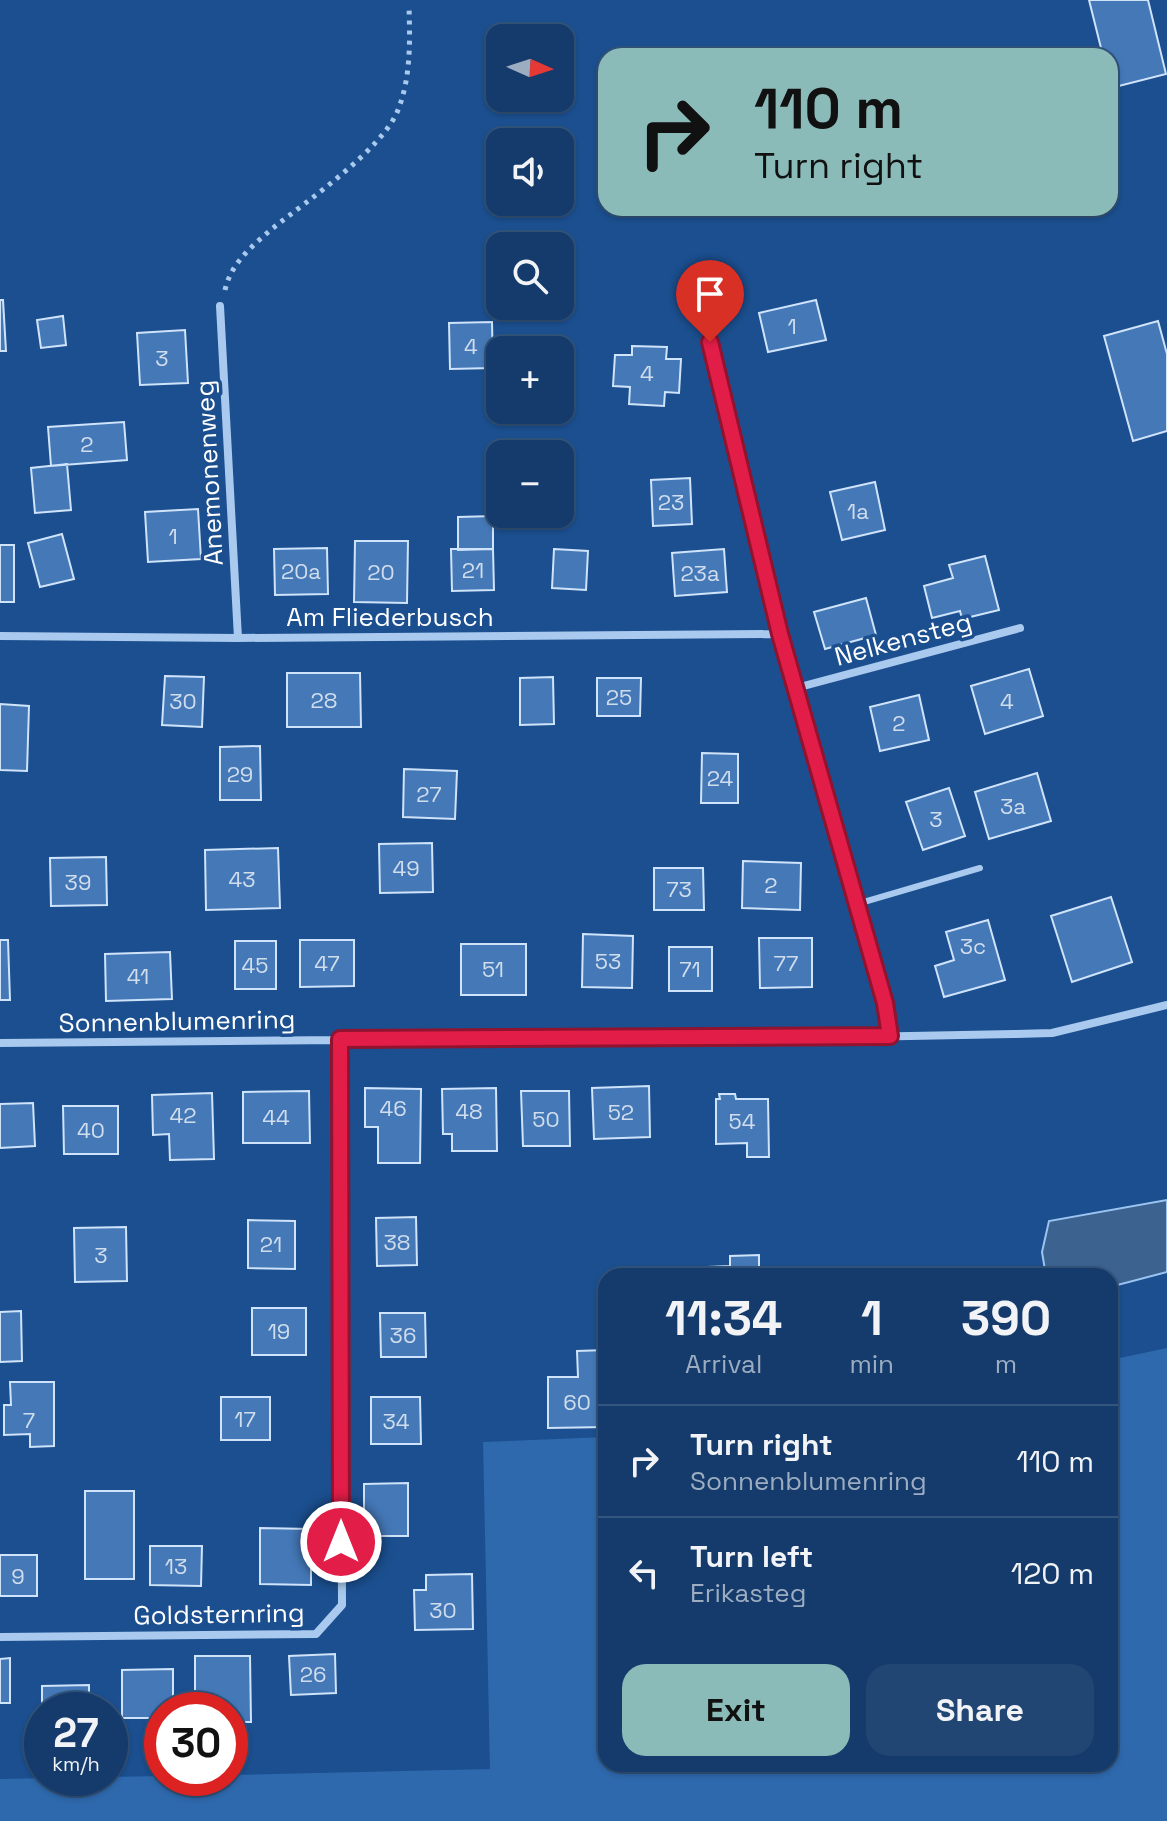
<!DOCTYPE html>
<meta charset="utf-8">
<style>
body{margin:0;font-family:"Space Grotesk",sans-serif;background:#214673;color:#f1f3f6;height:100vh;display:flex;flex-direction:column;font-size:30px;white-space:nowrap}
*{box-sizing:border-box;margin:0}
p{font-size:26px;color:#9dadc1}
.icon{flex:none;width:44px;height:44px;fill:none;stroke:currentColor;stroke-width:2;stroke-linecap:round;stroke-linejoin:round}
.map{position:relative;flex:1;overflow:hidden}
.side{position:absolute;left:598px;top:1268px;width:520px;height:504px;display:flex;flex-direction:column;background:#143b6b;border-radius:24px;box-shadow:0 2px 6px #0004,0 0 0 2px #33557e}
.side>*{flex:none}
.top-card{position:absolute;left:598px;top:48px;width:520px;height:168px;border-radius:24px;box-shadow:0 2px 6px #0004,0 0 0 2px #33557e;background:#8bbbb9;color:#111;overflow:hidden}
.needle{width:52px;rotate:93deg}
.fabs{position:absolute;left:486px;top:24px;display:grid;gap:16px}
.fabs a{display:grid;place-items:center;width:88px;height:88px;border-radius:16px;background:#143b6b;box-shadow:0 2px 6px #0004,0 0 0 2px #33557e;font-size:40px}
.speed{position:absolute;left:24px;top:1692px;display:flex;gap:16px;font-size:40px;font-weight:700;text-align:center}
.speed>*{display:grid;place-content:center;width:104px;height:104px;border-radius:50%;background:#143b6b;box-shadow:0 2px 6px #0004,0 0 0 2px #33557e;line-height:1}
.speed small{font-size:20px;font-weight:400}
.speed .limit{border:12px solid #d22;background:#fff;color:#111}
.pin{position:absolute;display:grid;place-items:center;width:68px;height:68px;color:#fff;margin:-82px -34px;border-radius:50% 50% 50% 0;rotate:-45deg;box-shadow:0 0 8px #0007}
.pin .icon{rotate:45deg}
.me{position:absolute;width:88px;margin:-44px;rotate:0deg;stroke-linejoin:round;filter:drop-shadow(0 0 6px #0008)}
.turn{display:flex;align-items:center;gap:28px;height:168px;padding:0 24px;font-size:36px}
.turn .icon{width:104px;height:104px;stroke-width:2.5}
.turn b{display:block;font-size:56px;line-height:68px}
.eta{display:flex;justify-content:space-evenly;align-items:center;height:136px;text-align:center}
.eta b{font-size:48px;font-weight:700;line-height:56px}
.cta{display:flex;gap:16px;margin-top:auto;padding:16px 24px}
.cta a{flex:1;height:92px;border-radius:24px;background:#8bbbb9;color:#111;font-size:32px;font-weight:700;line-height:92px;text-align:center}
.cta a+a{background:#214673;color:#f1f3f6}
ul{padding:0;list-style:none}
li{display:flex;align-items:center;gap:24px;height:112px;padding:0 24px;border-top:2px solid #33557e}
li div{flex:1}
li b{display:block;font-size:30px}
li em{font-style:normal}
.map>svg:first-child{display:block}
.green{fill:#2e69ad}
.water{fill:#3c6290;stroke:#9cc4f0;stroke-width:2}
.building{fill:#4478b7;stroke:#cfe3fa;stroke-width:2}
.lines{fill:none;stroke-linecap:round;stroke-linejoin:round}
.path{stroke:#a9c9ee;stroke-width:5;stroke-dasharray:4 6;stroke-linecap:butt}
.service{stroke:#a9c9ee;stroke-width:6}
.minor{stroke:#a9c9ee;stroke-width:8}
.route-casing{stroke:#92132f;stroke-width:20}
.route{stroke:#e11d48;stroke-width:14}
.labels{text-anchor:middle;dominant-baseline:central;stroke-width:7;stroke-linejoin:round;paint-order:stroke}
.number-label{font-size:22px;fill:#d0dded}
.street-label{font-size:26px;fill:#fff;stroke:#1b4f8f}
</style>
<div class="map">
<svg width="1167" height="1821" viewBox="0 0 1167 1821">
<rect width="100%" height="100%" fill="#1b4f8f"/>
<path class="green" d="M1167 1348V1821H0V1779L162 1776V1778H230V1775L490 1769 483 1442 606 1437V1764H1110V1360Z"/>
<path class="water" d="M1167 1200V1272L1110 1287V1276H1046L1042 1252 1049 1221Z"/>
<path class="building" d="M1089 0H1148L1166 74 1111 88 1110 56H1103Z
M0 300H3L6 351H0Z
M816 300 826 340 768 352 759 313Z
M63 316 66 345 41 348 37 320Z
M1158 321 1167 354V431L1133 441 1104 336Z
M492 322 493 368 450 369 449 323Z
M185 330 188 383 140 385 137 333Z
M632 346 667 347 666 359H681L679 393 665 392 664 406 629 404 630 387 613 386 615 355H632Z
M124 422 127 460 51 466 48 427Z
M67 464 71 510 35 513 31 468Z
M690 478 692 524 653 526 651 480Z
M875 482 885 530 842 540 830 492Z
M198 509 201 559 148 562 145 512Z
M493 516V549L458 550V517Z
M62 534 74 579 40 587 28 543Z
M355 541H408L407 603 354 602Z
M0 545H14V602H0Z
M327 548 328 594 275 595 274 549Z
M451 549H493L494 590 452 591Z
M554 549 588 551 586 590 552 588Z
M724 549 727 592 675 596 672 553Z
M985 556 999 610 962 619 960 611 932 618 924 586 953 578 949 565Z
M866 598 876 635 825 649 814 612Z
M1029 669 1043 716 985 734 971 686Z
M287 673H360L361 727H287Z
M165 676 204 677 202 727 162 725Z
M553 677 554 724 520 725V678Z
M597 678H641L640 716H597Z
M919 695 929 740 880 751 870 707Z
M0 704 29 706 27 771 0 770Z
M260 746 261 800H220V747Z
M702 753 738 754V803H701Z
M404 769 457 771 455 819 403 817Z
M1037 773 1051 821 989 839 975 792Z
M949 788 965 836 923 850 906 802Z
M432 843 433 892 380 893 379 844Z
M278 848 280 908 206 910 205 850Z
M106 857 107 905 51 906 50 858Z
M743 861 801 863 800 910 742 908Z
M654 868H703L704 910H654Z
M1111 897 1132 962 1072 982 1051 916Z
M988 920 1005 980 944 997 935 966 954 960 946 932Z
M583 934 633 936 632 988 582 987Z
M759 938H812V987L760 988Z
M0 940H8L10 1000H0Z
M300 940H354V986L300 987Z
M235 941H276V989H235Z
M461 944H526V995H461Z
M669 947H712V991H669Z
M170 952 172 999 106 1001 105 954Z
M649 1086 650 1137 594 1139 592 1088Z
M365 1088 421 1089 420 1163H378V1127H365Z
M496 1088 497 1151H452V1134H443L442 1089Z
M309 1091 310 1143H243V1092Z
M521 1091H569L570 1146H523Z
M212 1093 214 1159 170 1160 169 1134 153 1135 152 1095Z
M719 1094H735L736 1099H768L769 1157H747V1143L716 1144V1099H720Z
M33 1103 35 1146 0 1148V1104Z
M63 1106H118V1154H64Z
M416 1217 417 1265 377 1266 376 1218Z
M248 1220 295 1221V1269L248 1268Z
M126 1227 127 1281 75 1282 74 1228Z
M759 1255V1271L778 1270V1276H708V1267L730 1266V1256Z
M252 1308H306V1355H252Z
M21 1311 22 1361 0 1362V1312Z
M380 1313H425L426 1357H381Z
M606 1350V1427L548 1428V1377H578L577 1351Z
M10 1382H54V1446L30 1447V1434L4 1435V1405H11Z
M221 1397H270V1440H221Z
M371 1397H420L421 1444H371Z
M408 1483V1536H364V1484Z
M85 1491H134V1579H85Z
M260 1528 311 1529V1585L260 1584Z
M150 1546H202L201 1586 150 1585Z
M0 1555H37V1596H0Z
M472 1574 473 1629 415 1630 414 1590H426V1575Z
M335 1654 336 1693 291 1695 289 1656Z
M195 1656H250L251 1722H230V1710L195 1709Z
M10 1658V1703H0V1659Z
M173 1669V1710H162V1718H122V1670Z
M89 1685V1710H42V1686Z"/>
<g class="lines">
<path class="path" d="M225 290C231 263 253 245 273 228 307 201 383 149 398 110 411 77 410 41 409 7"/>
<path class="service" d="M857 904 980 868"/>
<path class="minor" d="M220 306 238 638
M710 342 780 634 885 1003 890 1036
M0 636 238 638 780 634
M796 688 1020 628
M0 1043 668 1037 806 1038 1014 1034 1052 1033 1167 1005
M0 1637 316 1634 342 1605 340 1039"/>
</g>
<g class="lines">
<defs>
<path id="route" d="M341 1542 340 1039 890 1036 885 1003 780 634 710 342"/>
</defs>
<use href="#route" class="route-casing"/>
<use href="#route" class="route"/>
</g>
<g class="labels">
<g class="number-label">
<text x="792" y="326">1</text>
<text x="471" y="346">4</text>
<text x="162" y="358">3</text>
<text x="647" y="373">4</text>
<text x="87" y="444">2</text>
<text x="671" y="502">23</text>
<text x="858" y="511">1a</text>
<text x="173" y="536">1</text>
<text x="473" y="570">21</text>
<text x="301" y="571">20a</text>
<text x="381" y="572">20</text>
<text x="700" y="573">23a</text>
<text x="619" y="697">25</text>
<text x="324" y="700">28</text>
<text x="183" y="701">30</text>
<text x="1007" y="701">4</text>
<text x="899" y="723">2</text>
<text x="240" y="774">29</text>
<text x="720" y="778">24</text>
<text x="429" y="794">27</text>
<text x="1013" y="806">3a</text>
<text x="936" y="819">3</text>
<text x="406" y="868">49</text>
<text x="242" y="879">43</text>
<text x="78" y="882">39</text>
<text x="771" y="885">2</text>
<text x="679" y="889">73</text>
<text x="973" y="946">3c</text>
<text x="608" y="961">53</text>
<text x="327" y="963">47</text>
<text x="786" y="963">77</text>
<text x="255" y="965">45</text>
<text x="493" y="969">51</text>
<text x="690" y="969">71</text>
<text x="138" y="976">41</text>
<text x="393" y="1108">46</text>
<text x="469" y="1111">48</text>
<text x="621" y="1112">52</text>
<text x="183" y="1115">42</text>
<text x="276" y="1117">44</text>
<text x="546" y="1119">50</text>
<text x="742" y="1121">54</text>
<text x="91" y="1130">40</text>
<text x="397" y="1242">38</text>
<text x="271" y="1244">21</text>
<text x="101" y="1255">3</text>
<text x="279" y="1331">19</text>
<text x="403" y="1335">36</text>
<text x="577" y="1402">60</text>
<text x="245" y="1419">17</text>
<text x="29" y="1420">7</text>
<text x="396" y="1421">34</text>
<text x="176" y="1566">13</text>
<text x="18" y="1576">9</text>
<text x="443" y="1610">30</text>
<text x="313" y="1674">26</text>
</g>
<g class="street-label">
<text transform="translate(209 473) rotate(-93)">Anemonenweg</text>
<text x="390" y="617">Am Fliederbusch</text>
<text transform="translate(903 639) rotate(-15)">Nelkensteg</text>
<text transform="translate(177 1021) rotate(-1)">Sonnenblumenring</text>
<text transform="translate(219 1614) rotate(-1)">Goldsternring</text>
</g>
</g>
</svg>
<div class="fabs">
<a><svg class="needle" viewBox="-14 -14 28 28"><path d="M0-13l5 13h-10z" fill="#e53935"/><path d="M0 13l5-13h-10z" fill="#9dadc1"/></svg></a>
<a><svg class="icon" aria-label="sound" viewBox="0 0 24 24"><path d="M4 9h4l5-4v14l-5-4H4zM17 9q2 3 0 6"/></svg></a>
<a><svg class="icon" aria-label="search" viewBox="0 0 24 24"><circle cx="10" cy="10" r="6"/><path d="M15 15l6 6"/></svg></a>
<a>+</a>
<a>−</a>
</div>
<div class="speed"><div>27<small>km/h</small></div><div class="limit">30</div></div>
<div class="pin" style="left:710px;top:342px;background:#d93025"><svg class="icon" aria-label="arrive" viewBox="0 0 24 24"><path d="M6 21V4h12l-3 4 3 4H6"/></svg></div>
<svg class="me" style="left:341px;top:1542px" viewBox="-20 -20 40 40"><circle r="17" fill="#e11d48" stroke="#fff" stroke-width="3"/><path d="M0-11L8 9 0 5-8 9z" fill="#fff"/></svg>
<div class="top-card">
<div class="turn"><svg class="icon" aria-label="right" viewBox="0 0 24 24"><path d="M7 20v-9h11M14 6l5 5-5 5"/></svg><div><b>110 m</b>Turn right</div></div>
</div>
<section class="side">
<div class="eta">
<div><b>11:34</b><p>Arrival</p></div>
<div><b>1</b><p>min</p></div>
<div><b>390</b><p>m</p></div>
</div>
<ul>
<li><svg class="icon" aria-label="right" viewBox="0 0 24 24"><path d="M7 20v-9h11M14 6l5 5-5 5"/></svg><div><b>Turn right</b><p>Sonnenblumenring</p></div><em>110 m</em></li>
<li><svg class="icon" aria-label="left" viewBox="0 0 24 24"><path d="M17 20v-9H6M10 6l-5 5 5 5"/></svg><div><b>Turn left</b><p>Erikasteg</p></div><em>120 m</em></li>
</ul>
<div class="cta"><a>Exit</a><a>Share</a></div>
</section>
</div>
